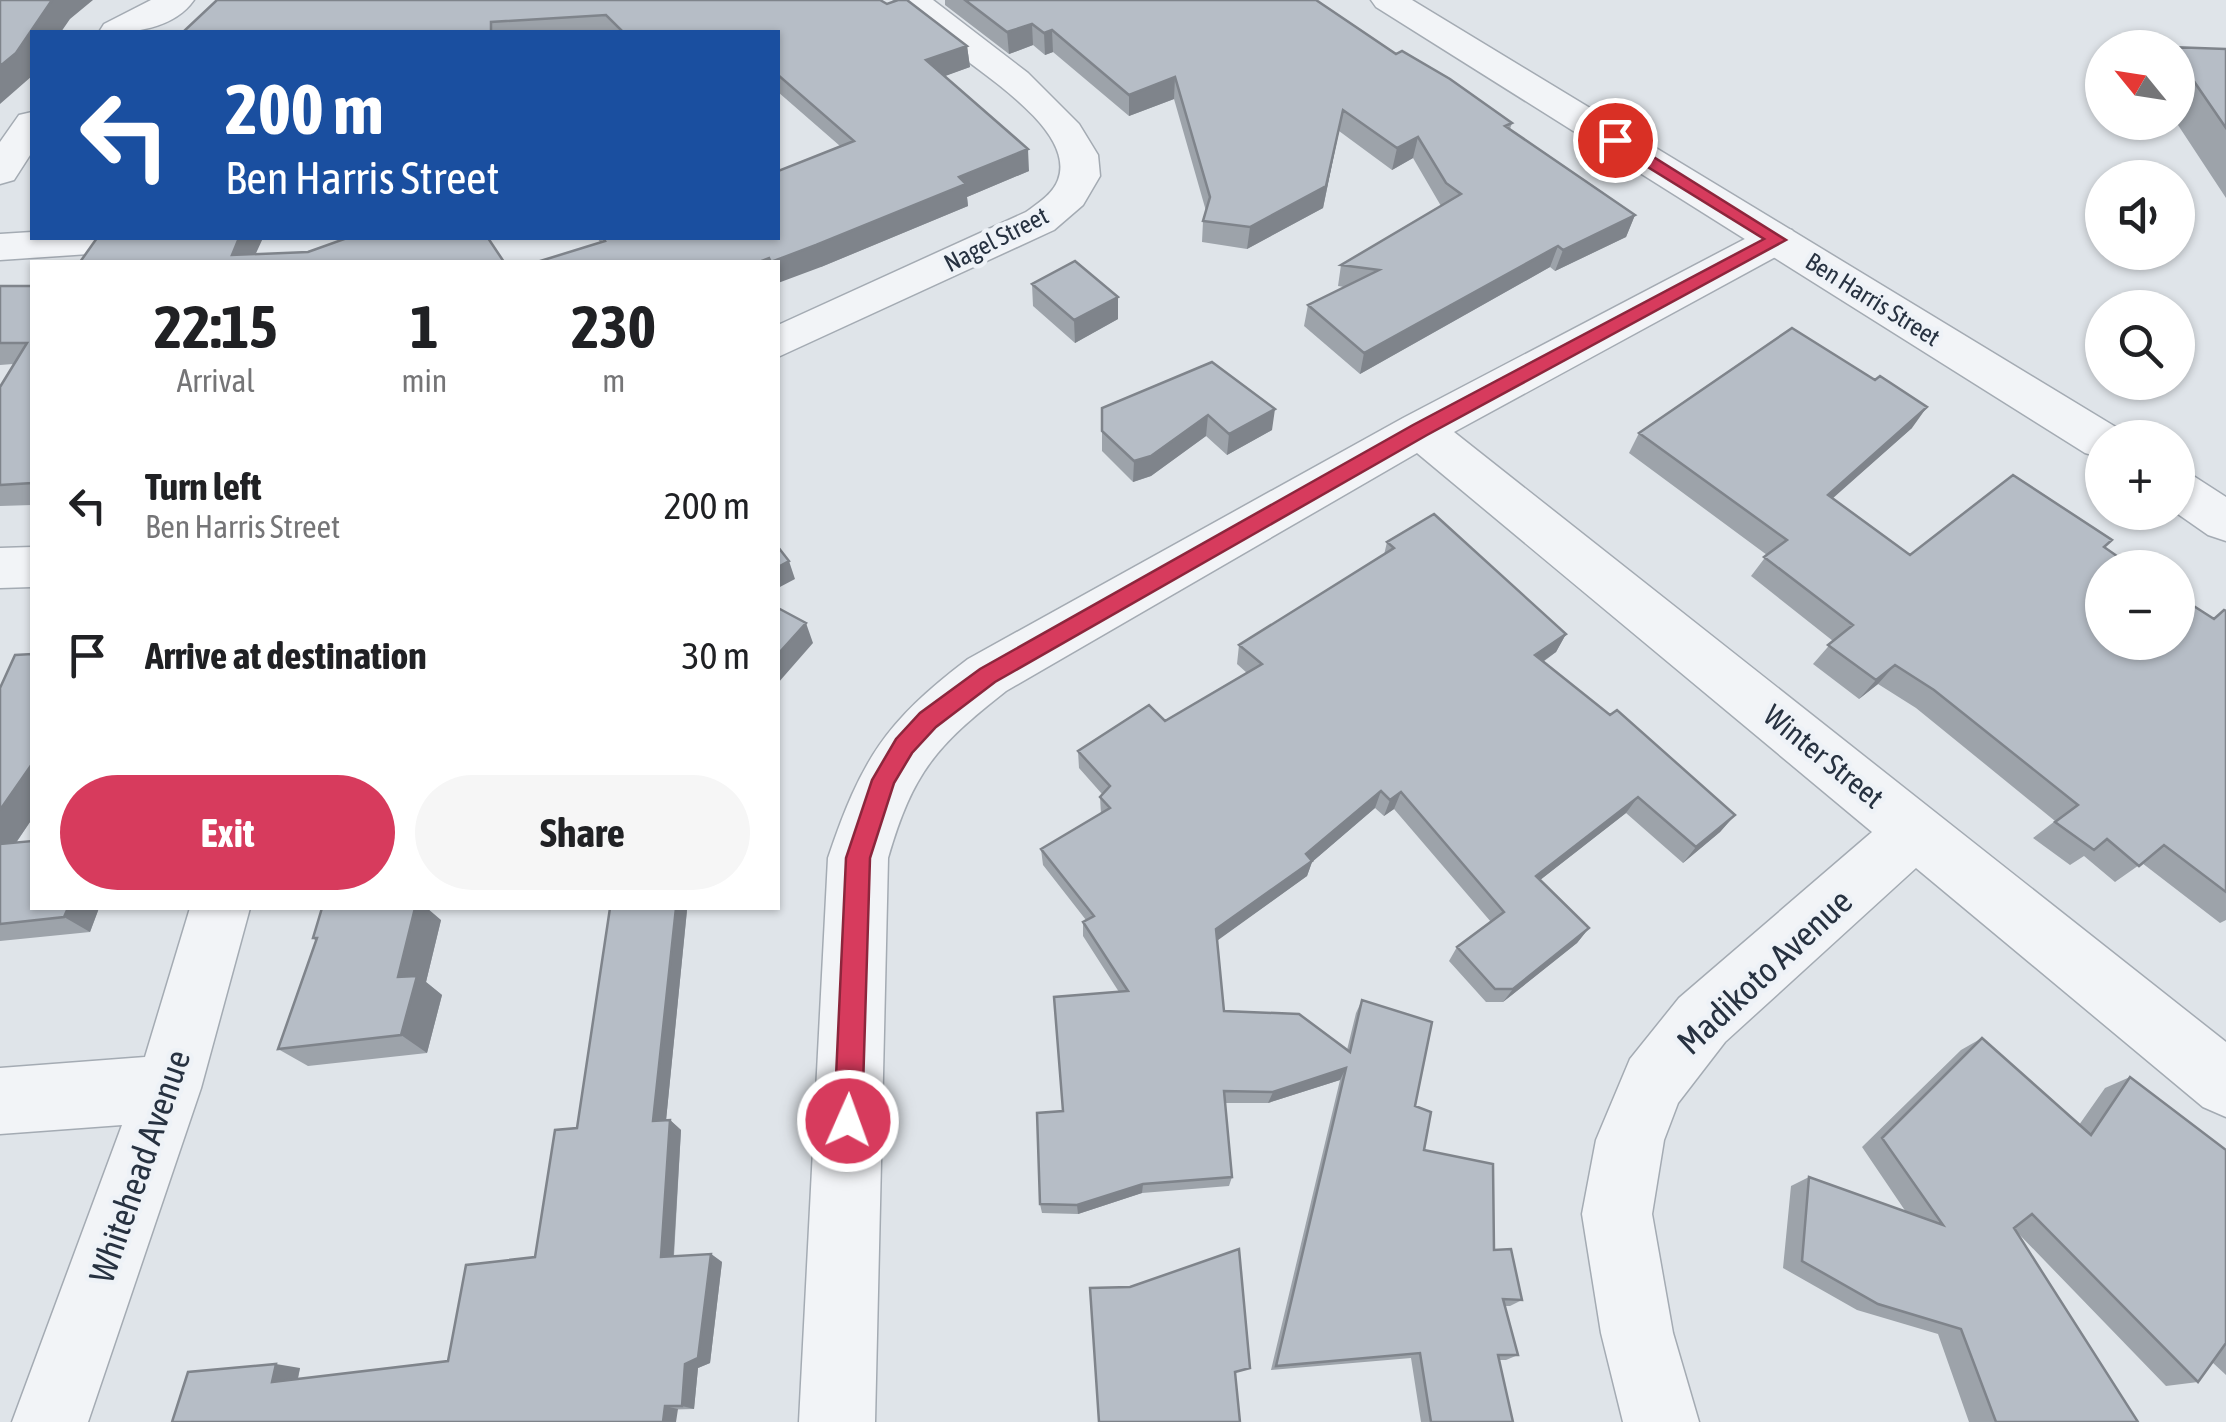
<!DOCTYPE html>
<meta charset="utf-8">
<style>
body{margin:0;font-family:"Asap Condensed",sans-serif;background:#f6f6f6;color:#202124;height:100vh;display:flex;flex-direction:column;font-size:38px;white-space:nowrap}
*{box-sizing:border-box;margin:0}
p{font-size:32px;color:#757577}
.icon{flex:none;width:55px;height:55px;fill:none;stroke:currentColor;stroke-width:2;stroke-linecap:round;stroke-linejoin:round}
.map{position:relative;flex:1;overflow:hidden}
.side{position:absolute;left:30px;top:260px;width:750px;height:650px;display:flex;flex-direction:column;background:#fff;border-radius:0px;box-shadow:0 2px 8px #0004}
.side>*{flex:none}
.top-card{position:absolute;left:30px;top:30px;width:750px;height:210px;border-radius:0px;box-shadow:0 2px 8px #0004;background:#1a4fa0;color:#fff;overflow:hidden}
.needle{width:65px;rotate:300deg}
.tools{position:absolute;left:2085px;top:30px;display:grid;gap:20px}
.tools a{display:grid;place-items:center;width:110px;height:110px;border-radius:50%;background:#fff;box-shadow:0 2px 8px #0004;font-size:50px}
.pin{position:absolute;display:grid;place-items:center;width:85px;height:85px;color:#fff;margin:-42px;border:5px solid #fff;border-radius:50%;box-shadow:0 2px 10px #0007}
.me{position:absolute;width:110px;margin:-55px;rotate:2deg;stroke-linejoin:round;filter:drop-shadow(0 0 8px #0008)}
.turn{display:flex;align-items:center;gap:35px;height:210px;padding:0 30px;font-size:45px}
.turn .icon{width:130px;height:130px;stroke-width:2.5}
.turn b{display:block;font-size:70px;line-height:85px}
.eta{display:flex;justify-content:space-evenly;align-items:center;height:170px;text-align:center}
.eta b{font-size:60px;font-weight:700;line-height:70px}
.action{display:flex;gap:20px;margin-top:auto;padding:20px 30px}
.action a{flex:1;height:115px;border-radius:60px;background:#d73b5d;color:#fff;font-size:40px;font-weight:700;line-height:115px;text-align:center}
.action a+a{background:#f6f6f6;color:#202124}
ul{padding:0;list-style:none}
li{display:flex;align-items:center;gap:30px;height:150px;padding:0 30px}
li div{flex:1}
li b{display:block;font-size:38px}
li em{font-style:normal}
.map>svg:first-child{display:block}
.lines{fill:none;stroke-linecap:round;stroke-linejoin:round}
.minor-casing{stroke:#a4abb3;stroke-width:3}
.tertiary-casing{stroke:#a4abb3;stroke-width:3}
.minor{fill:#f2f4f7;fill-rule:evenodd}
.tertiary{fill:#f2f4f7;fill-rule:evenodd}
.wall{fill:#9da3aa}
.shaded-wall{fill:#7f848b}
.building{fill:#b6bdc6;stroke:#7f848b;stroke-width:2.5}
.route{fill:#d73b5d;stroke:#8c263c;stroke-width:2.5}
.labels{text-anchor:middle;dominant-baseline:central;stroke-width:9;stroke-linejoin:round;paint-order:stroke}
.far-street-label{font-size:25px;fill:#273241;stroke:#eef2f7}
.street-label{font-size:30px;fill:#273241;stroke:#eef2f7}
.near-street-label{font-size:35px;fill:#273241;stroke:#eef2f7}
</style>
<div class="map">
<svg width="2226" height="1422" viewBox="0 0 2226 1422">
<rect width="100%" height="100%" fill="#dfe4e9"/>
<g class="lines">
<defs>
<path id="minor" d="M151 0H194C174 29 131 34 99 32L104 24Z
M894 0H933L1028 73 1079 124 1098 155 1100 176 1083 205 1054 230 778 357V325L1026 212C1037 204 1053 194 1058 180 1082 117 923 43 894 0Z
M32 112V152L14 180 0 184V142L19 115Z
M1777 226 1792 230 1798 239 1792 248 1454 432 2226 1042V1117L2203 1107 1916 868 1725 1042 1678 1103 1664 1140 1652 1214 1673 1333 1699 1422H1623L1601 1333 1582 1214 1596 1140 1630 1059 1679 998 1872 832 1417 453 1006 691C936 746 913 772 888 858L875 1422H799L828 858C861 760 885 722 968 659L1403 418 1762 230Z
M32 232V238H155L149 247 134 251 0 260V234Z
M32 547V587L0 588V548Z
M190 908H250L201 1088 88 1422H12L122 1125 0 1134V1068L145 1057Z"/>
<path id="tertiary" d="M1371 0H1412L2119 429 2124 438H2102V458L2085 453 1376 7Z
M2178 472 2195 477 2226 497V541L2208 535 2175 512Z"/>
</defs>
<use href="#minor" class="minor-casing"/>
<use href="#tertiary" class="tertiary-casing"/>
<use href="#minor" class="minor"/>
<use href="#tertiary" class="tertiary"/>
</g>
<path class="wall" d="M880 0 967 46 970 67 944 76 1029 171 967 197 968 206 821 267 778 262H537L601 243 597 238H778L840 146 778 92V32H183Z
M945 0H1316L1396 54 1512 123 1510 129 1635 215 1626 237 1555 271 1550 267 1360 374 1304 326 1308 305 1344 287 1338 286 1341 265 1441 206 1413 158 1392 170 1339 131 1323 208 1247 249 1202 242 1203 221 1206 211 1174 99 1129 116 1053 52 1045 55 1033 45 1009 54 945 5Z
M2178 48 2226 49V198L2176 122H2178Z
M1032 284 1118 319 1075 343 1033 306Z
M0 286H32V505L0 506V387L13 364 0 365Z
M1212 362 1272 430 1227 455 1206 436 1151 476 1133 482 1102 451V408Z
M1912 428 1832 498 1910 555 2104 548 2213 619 2226 611V920L2220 923 2142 863 2115 882 2084 856 2070 865 2033 838 2055 821 1916 708 1878 684 1859 699 1813 664 1833 641 1751 576 1767 555 1629 453 1639 433Z
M1387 542 1566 634 1556 652 1543 662 1735 815 1720 832 1683 863 1626 813 1540 880 1589 928 1577 943 1503 1002H1486L1449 961 1457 947 1491 922 1394 809 1384 816 1375 808 1312 862 1307 876 1217 940 1224 1011 1347 1050 1356 1013 1362 1000 1415 1106 1424 1150 1494 1250 1522 1300 1510 1306H1505L1518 1355 1506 1360H1499L1513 1422H1421L1411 1358 1271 1370 1340 1080 1268 1103H1225L1232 1177 1229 1186 1142 1193 1078 1214 1042 1213 1040 1204 1063 1111 1119 992 1083 936V922L1086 920 1043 865 1041 849 1101 814 1100 797 1102 794 1079 768 1078 751 1165 721 1247 673 1237 664 1239 645 1384 555Z
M32 654V819L16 843 99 908 90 932 0 941V688Z
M687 910 666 1120H670L681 1130 674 1256 711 1254 722 1262 710 1363 698 1368 694 1409 172 1422 300 1368 298 1379 448 1361 535 1257 577 1128Z
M441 920 426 982 442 995 427 1053 308 1066 278 1049 316 941 313 938Z
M1982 1038 2079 1125 2105 1088 2130 1077 2226 1150V1375L2212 1362 2198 1382 2166 1386 2015 1230 2138 1422H1969L1938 1334 1857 1310 1783 1268 1791 1186 1809 1177 1906 1212 1862 1147 1961 1050Z"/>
<path class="shaded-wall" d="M52 0H93L70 19 61 32H32V76L0 104V66Z
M1032 24 1033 45 1009 54 1007 32Z
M1052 30 1053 52 1045 55 1044 33Z
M967 46 970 67 929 82 926 60Z
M1175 77 1174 99 1129 116V95Z
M1343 110 1323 208 1247 249 1250 227Z
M1418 137 1413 158 1392 170 1397 148Z
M1028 149 1029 171 967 197 968 206 821 267 778 283V262H772L959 177Z
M1635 215 1626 237 1555 271 1563 250Z
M239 238H263L252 262 232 255Z
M1558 246 1550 267 1360 374 1364 353Z
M1118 297V319L1075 343 1074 320Z
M1927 407 1912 428 1814 515 1828 495Z
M1275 409 1272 430 1227 455 1229 434Z
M1208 415 1206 436 1151 476 1133 482 1134 461Z
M789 561 795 579 778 588V567Z
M806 623 813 643 778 683V654Z
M1566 634 1556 652 1525 674 1535 655Z
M1895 665 1878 684 1859 699 1876 680Z
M32 764V819L2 863 0 862V810Z
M1381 791 1375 808 1312 862 1307 876 1214 943 1216 929Z
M1401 792 1394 809 1384 816 1390 800Z
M1638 797 1626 813 1526 891 1536 876Z
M1735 815 1720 832 1683 863 1696 847Z
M68 908H99L90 932 64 917Z
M399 908H427L441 920 426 982 442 995 427 1053 401 1035 398 977Z
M676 908H685L687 910 665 1131 653 1121Z
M1589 928 1577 943 1503 1002 1513 989Z
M1346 1068 1340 1080 1268 1103 1273 1092Z
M670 1120 681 1130 673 1264 661 1257Z
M1143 1184 1142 1193 1078 1214 1077 1205Z
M711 1254 722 1262 710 1363 698 1368 694 1409 682 1406 685 1364Z
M276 1364 300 1368 296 1386 272 1382Z
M665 1406 678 1409 676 1422H663Z"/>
<path class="building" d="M0 0H52L16 53 0 66Z
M217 0H880L887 4 898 0H907L967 46 926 60 1028 149 959 177 966 184 816 245 771 262 769 258 759 262H537L605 241 603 238H778V171L854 141 778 75V32H623L606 15 491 22V32H183Z
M965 0H1316L1396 54 1402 51 1450 79 1512 123 1505 126 1635 215 1563 250 1558 246 1364 353 1308 305 1379 270 1341 265 1461 194 1446 183 1418 137 1397 148 1343 110 1326 186 1250 227 1203 221 1210 197 1175 77 1129 95 1052 30 1044 33 1032 24 1007 32Z
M2170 47 2226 49V128L2178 58V48Z
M97 238H239L232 255 308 252 347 238H488L504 262H80Z
M1075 261 1118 297 1074 320 1032 284Z
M0 286H32V483L0 485V387L27 343H0Z
M1792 328 1875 380 1880 376 1927 407 1828 495 1910 555 2013 475 2112 540 2104 547 2134 568H2102V642H2178V596L2214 619 2224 610 2226 611V892L2164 845 2139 866 2107 839 2094 850 2055 822 2078 805 1934 690 1895 665 1876 680 1828 645 1853 625 1764 557 1787 540 1639 433Z
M1212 362 1275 409 1229 434 1208 415 1151 456 1134 461 1102 431V408Z
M1434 514 1566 634 1535 655 1610 715 1617 710 1735 815 1696 847 1638 797 1536 876 1589 928 1513 989H1495L1457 947 1504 912 1401 792 1390 800 1381 791 1306 854 1312 861 1216 929 1224 1011 1299 1014 1350 1052 1362 1000 1432 1022 1415 1106 1431 1112 1424 1150 1493 1164 1494 1250 1511 1249 1522 1300 1503 1299 1518 1355H1498L1513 1422H1431L1420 1353 1276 1366 1346 1068 1273 1092 1224 1091 1232 1177 1143 1184 1077 1205 1040 1204 1037 1113 1063 1111 1054 997 1128 991 1083 922 1094 916 1041 849 1110 808 1100 797 1110 786 1078 751 1149 705 1165 721 1262 664 1239 645 1394 548 1387 542Z
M778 547 789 561 778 567Z
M778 608 806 623 778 654Z
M32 654V764L0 810V688L15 655Z
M32 841V908H68L64 917 0 924V844Z
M322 908H415L398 977 417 976 401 1035 278 1049 317 938H313Z
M610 908H676L653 1121 670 1120 661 1257 711 1254 698 1358 685 1364 682 1406H665L663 1422H172L188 1372 276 1364 272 1382 448 1361 466 1265 535 1257 555 1130 577 1128Z
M1982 1038 2091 1135 2130 1077 2226 1150V1343L2198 1382 2032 1214 2014 1228 2138 1422H1996L1961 1329 1878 1304 1802 1261 1809 1177 1943 1225 1882 1138Z
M1239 1249 1250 1368 1235 1372 1240 1422H1099L1090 1288 1130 1287Z"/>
<path class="route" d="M1609 136H1620L1786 240 1427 435 995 682 936 727 912 753 894 783 870 858 862 1121 858 1131 848 1135 838 1131 834 1121 846 858 872 780 896 739 920 713 980 669 1413 425 1764 239 1609 143Z"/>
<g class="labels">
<g class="far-street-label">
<text transform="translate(996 239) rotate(-27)">Nagel Street</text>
<text transform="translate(1873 299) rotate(32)">Ben Harris Street</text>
</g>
<g class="street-label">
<text transform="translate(1824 756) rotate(39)">Winter Street</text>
</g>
<g class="near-street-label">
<text transform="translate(1764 971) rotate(-43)">Madikoto Avenue</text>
<text transform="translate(139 1166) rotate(-71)">Whitehead Avenue</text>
</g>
</g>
</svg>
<div class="tools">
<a><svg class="needle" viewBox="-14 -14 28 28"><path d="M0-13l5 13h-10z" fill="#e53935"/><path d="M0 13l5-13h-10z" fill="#757577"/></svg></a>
<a><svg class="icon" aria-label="sound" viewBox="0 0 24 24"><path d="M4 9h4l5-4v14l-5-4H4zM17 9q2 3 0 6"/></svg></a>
<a><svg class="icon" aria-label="search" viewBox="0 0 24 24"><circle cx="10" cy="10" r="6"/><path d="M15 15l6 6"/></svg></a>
<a>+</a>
<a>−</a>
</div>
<div class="pin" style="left:1615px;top:140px;background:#d93025"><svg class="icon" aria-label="arrive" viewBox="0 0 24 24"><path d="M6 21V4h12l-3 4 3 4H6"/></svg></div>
<svg class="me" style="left:848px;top:1121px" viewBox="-20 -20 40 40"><circle r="17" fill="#d73b5d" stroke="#fff" stroke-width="3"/><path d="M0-11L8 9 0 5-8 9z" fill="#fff"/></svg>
<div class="top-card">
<div class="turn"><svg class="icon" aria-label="left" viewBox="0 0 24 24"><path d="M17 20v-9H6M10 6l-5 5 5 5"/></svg><div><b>200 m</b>Ben Harris Street</div></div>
</div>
<section class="side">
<div class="eta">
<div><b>22:15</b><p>Arrival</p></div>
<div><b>1</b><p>min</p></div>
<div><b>230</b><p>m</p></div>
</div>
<ul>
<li><svg class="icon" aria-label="left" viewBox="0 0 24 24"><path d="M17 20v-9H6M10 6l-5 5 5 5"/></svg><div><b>Turn left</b><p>Ben Harris Street</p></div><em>200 m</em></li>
<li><svg class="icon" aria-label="arrive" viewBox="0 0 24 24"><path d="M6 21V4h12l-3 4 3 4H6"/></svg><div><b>Arrive at destination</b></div><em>30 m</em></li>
</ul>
<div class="action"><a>Exit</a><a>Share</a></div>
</section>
</div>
